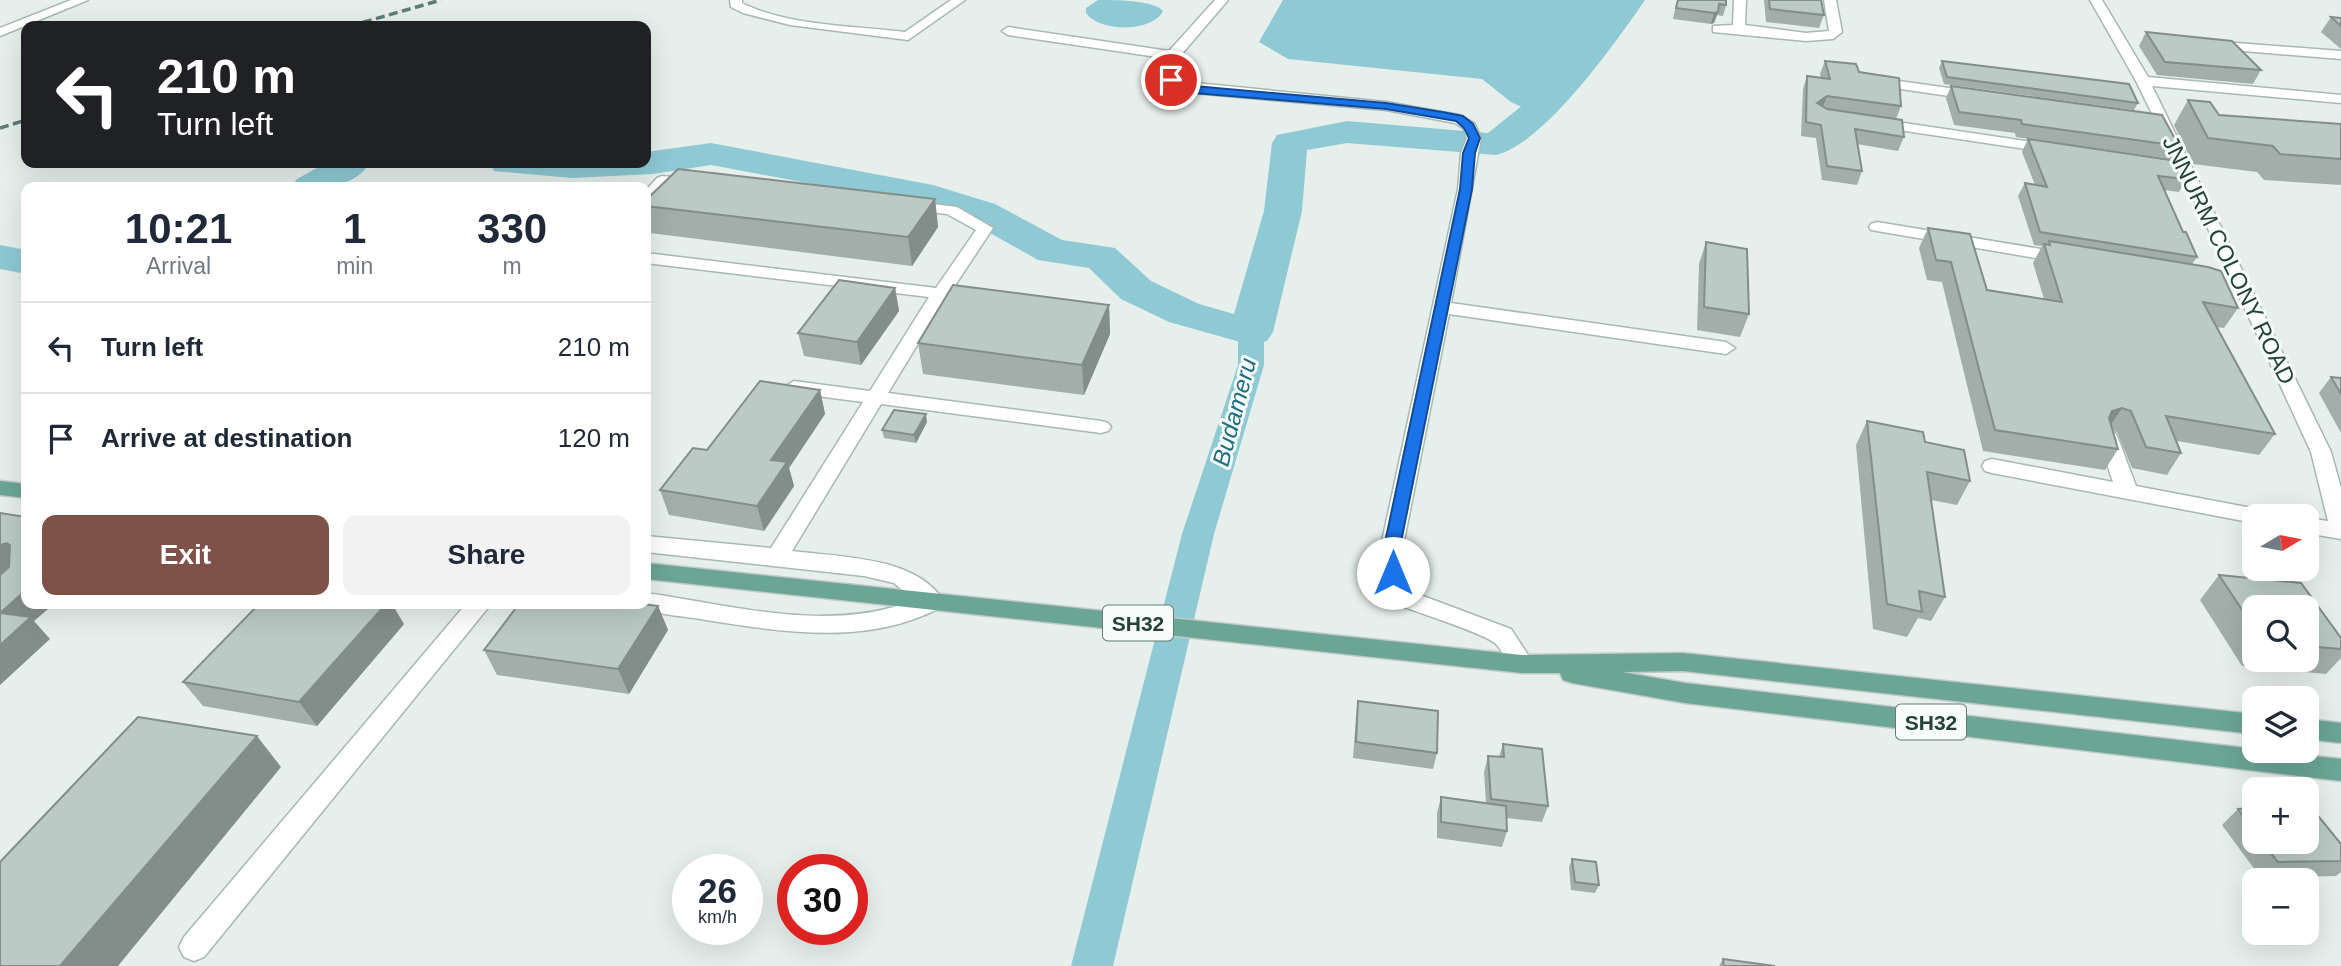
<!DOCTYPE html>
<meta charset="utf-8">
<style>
body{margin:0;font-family:Helvetica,sans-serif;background:#f2f2f3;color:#1f2937;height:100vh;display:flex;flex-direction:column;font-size:26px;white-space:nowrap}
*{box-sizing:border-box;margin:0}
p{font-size:23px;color:#747a83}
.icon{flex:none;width:38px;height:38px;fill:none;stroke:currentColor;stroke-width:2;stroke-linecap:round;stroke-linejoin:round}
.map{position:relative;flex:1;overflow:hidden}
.details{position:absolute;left:21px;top:182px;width:630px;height:427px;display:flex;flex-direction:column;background:#fff;border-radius:14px;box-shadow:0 7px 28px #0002}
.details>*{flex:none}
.hud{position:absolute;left:21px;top:21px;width:630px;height:147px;border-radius:14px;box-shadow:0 7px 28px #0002;background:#202124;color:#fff;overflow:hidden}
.needle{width:46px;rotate:80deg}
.tools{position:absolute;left:2242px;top:504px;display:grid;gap:14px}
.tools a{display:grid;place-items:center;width:77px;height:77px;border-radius:14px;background:#fff;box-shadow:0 7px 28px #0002;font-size:35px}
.speed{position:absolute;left:672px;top:854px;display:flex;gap:14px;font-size:35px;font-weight:700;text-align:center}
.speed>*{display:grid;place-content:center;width:91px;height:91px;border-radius:50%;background:#fff;box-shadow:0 7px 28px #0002;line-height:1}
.speed small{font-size:18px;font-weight:400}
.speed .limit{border:10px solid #d22;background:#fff;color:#111}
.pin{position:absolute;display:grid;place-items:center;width:60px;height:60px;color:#fff;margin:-30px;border:4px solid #fff;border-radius:50%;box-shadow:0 2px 7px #0007}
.me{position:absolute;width:77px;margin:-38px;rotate:0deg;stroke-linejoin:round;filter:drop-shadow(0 0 5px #0008)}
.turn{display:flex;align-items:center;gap:24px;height:147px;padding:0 21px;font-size:32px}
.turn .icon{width:91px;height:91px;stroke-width:2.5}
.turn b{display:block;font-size:49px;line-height:60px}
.eta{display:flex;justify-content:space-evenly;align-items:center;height:119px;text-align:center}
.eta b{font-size:42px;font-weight:600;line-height:49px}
.cta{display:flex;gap:14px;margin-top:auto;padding:14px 21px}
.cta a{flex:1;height:80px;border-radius:14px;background:#7f5249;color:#fff;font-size:28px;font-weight:600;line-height:80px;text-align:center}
.cta a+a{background:#f2f2f3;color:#1f2937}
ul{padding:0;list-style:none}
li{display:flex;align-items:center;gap:21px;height:91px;padding:0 21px;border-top:2px solid #e0e1e3}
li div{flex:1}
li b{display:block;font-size:26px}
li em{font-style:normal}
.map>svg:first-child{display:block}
.water{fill:#8ec9d4}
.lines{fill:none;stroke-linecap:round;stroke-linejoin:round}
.canal{fill:#8ec9d4;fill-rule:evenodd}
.river{fill:#8ec9d4;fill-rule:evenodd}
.minor-casing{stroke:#a8b8b2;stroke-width:3}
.major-casing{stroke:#c2cac8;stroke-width:3}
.minor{fill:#fff;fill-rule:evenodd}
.major{fill:#6aa596;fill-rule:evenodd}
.rail{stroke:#5f7d75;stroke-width:3.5;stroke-dasharray:9 4.5;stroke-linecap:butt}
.wall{fill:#a1aea9;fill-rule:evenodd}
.shaded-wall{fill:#838d89}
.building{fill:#bbcac4;stroke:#838d89;stroke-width:2}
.route{fill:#1a73e8;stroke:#114b97;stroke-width:2}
.labels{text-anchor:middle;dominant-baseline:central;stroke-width:6;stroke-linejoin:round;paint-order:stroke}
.shield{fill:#f7fbf9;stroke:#637a73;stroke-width:2}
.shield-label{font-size:21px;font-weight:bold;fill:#24423a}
.street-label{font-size:23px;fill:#24423a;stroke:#f7fbf9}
.water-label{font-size:24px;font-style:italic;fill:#1c6f80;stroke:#f7fbf9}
</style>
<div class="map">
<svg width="2341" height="966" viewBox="0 0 2341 966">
<rect width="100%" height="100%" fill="#e6efeb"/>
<path class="water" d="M1098 0C1116 0 1154 0 1163 11 1152 33 1099 32 1086 13V8Z
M1283 0H1631L1617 28 1535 113 1511 102 1482 79 1288 59 1259 42Z"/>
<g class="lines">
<path class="canal" d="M1251 324 1260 327 1264 332V365L1214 534 1113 966H1071L1182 534 1238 365V332L1242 327Z"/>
<path class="river" d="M1615 0H1645C1616 42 1545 143 1496 155L1347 143 1307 150 1302 211 1273 332 1267 341 1251 345 1169 322 1121 299 1089 268 1038 260 967 220 913 203 711 165 653 174 572 178 494 171 489 163H646V152L711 143 933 185 995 204 1062 240 1115 248 1151 281 1199 304 1234 314 1264 211 1272 143 1277 135 1347 121 1488 133 1544 88Z
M326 163H370C352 190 321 187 291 187L297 179Z
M0 245 26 250V274L0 269Z"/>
<defs>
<path id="minor" d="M71 0H88L0 36V28Z
M730 0H742V3C787 26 855 26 905 32L951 0H965L908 40 790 25 743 13 731 7Z
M1215 0H1228L1175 62V74L1186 82 1386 102 1459 115 1474 123 1481 138 1451 303 1726 342 1735 348 1726 354 1449 314 1403 546 1404 573 1415 593 1511 629 1534 664 1531 671C1509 677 1508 657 1496 644 1487 634 1416 612 1399 605L1382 573 1381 546 1458 189 1461 153 1467 138 1463 128 1455 123 1386 110 1194 93C1179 89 1165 85 1161 69L1164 58 1008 35 1002 31 1008 27 1169 51Z
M1734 0H1746L1745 25 1806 33 1829 31 1824 0H1836L1842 32 1833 39 1806 41 1713 32V26L1733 25Z
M2090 0H2102L2148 77 2341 95V103L2152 86 2331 452 2341 488V539L2306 533V518L2328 521 2311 452 2205 222 2136 81Z
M2211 41 2341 51V59L2206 48 2204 45Z
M1885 79 1977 92 1984 96 1977 100 1880 86V80Z
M1877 119 2053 145 2060 149 2053 153 1872 126 1870 123 1872 120Z
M662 176 692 179 700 184 692 189 666 186 652 202 646 204V190L657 178Z
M908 201 957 207 993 228 952 290 961 295 958 299H945L888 393 1101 421 1108 423 1111 427 1108 431 1101 433 881 404 792 551C838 557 918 556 944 602 939 610 931 612 922 616 853 644 778 631 706 620 684 616 660 615 638 608L635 604H646V593C732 605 830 634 914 600L894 583 864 576 646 552V536L771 548 863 402 794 393 784 387 794 381 870 391 929 297 646 263V253L936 288 976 230 947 214 902 209 900 206 902 203Z
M1877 222 2065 253 2073 258 2065 263 1871 230 1869 227 1871 224Z
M2108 432 2115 433 2118 438 2136 486 2257 509 2265 511 2268 516H2254V523L1992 473 1985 471 1982 466 1985 461 1992 459 2113 482 2098 438 2101 433Z
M466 604H491L204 957 194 961 184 957 179 947 184 937Z"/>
<path id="major" d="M0 481 26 484V498L0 495Z
M646 563 1522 655 1683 653 2254 714V734L1683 671 1622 672 1685 683 2341 759V781L1685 703 1572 683 1563 680 1560 673H1522L646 579Z
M2306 719 2341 723V743L2306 739Z"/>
</defs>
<use href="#minor" class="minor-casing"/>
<use href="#major" class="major-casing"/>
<use href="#minor" class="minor"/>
<use href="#major" class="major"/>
<path class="rail" d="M350 26 441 0
M0 128 26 120"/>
</g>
<path class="wall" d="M1677 0H1726V5L1723 16 1717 15 1714 23 1711 24 1673 19Z
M1764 0H1821L1824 15 1819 28 1766 22Z
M2331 17 2341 18V49L2321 32Z
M2146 32 2261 70 2253 84 2157 75 2139 46Z
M1825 61 1859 72 1901 106 1896 119 1904 137 1898 151 1857 144 1862 171 1857 185 1822 180 1816 138 1801 136 1803 89 1807 76 1821 78 1820 74Z
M1942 61 2138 103 2134 110 1944 84 1939 68Z
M1951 86 2179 146 2171 159 2016 137 2015 133 1954 125 1946 98Z
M2188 100 2219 115 2341 124V185L2264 180 2257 172 2193 164 2174 125Z
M2028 139 2186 179 2179 192 2164 190 2183 232 2197 257 2192 264 2238 308 2224 328 2216 327 2275 434 2259 455 2177 441 2181 453 2167 475 2132 468 2117 432 2113 431 2118 449 2105 470 1983 451 1942 282 1927 280 1919 248 1928 228 1987 290 2044 299 2033 263 2042 246 2034 245 2018 196 2025 183 2035 185 2022 152Z
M935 199 938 227 912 266 650 233 646 221V200Z
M1706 242 1749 314 1740 337 1697 330 1699 264Z
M895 288 899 311 861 365 804 356 798 333Z
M1109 305 1110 334 1084 395 923 374 918 343Z
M2331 377 2341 378V433L2319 393Z
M820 390 825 414 789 468 794 486 764 531 669 515 660 490 707 450Z
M1867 421 1925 442 1970 481 1957 505 1931 500 1945 597 1931 621 1918 618 1907 637 1873 629 1856 445Z
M927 422 916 443 884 438 882 430Z
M2219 575 2301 583 2341 638V658L2326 674 2242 666 2200 600ZM2254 607H2306V660H2254Z
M658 606 668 630 629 694 497 675 484 650Z
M404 624 317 726 203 706 183 682Z
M1358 701 1437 753 1433 769 1353 758 1356 717Z
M1503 744 1548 806 1542 822 1507 818V831L1502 847 1437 838V813L1441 797 1486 803 1484 772 1488 756 1499 757Z
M2254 808V842H2306L2341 844V872L2336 876 2261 878 2222 825 2238 809Z
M1572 859 1599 885 1595 893 1571 890 1569 867Z
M1723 959 1775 966H1719Z"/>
<path class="shaded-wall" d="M1718 12 1714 23 1711 24 1714 13Z
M1827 96 1822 109 1817 103Z
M935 199 938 227 912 266 908 237Z
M895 288 899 311 861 365 857 342Z
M1109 305 1110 334 1084 395 1082 365Z
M820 390 825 414 789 468 794 486 764 531 757 506 771 460Z
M2122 408 2108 429 2099 432 2112 411Z
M926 414 927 422 916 443 914 435Z
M7 543 25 564 0 582V545Z
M26 590V604H54L34 621 50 639 0 685V613Z
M386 604H392L404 624 317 726 299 702Z
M658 606 668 630 629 694 618 669Z
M257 736 281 767 118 966H60Z"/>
<path class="building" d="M1678 0H1726V5L1719 4 1718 12 1714 13 1676 8Z
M1769 0H1821L1824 15 1770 9Z
M2331 17 2341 18V26Z
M2146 32 2232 41 2261 70 2165 62Z
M1825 61 1856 64 1859 72 1899 78 1901 106 1827 96 1817 103 1827 109 1902 120 1904 137 1855 129 1862 171 1827 166 1821 125 1806 122 1807 76 1830 79Z
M1942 61 2129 84 2138 103 1947 77Z
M1951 86 2162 115 2179 146 2022 124 2021 120 1959 112Z
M2188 100 2210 102 2219 115 2341 124V159L2280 154 2273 146 2208 138Z
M2028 139 2177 161 2186 179 2158 176 2183 232H2186L2197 257 2040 232 2025 183 2047 187Z
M678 169 935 199 908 237 646 206V200Z
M1928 228 1970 234 1987 290 2062 302 2044 244 2050 245 2049 241 2208 267 2221 271 2238 308 2203 302 2275 434 2166 416 2181 453 2146 447 2131 411 2122 408 2112 411 2109 418 2118 449 1995 430 1951 262 1936 260Z
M1706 242 1747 249 1749 314 1704 307Z
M839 280 895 288 857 342 798 333Z
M953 285 1109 305 1082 365 918 343Z
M2331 377 2341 378V394Z
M760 381 820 390 771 460 787 462 757 506 660 490 693 448 707 450Z
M894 410 926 414 914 435 882 430Z
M1867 421 1923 432 1925 442 1964 450 1970 481 1927 472 1945 597 1919 591 1922 612 1887 604Z
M0 513 26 517V590L0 613V575L9 567 10 545 7 543 0 545Z
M2219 575 2301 583 2341 638V649L2306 646V607H2254V628Z
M259 604H386L299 702 183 682Z
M519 604H643L658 606 618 669 484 650Z
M0 613 31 617 0 645Z
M1358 701 1438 711 1437 753 1356 742Z
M138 717 257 736 60 966H0V862Z
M1503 744 1542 749 1548 806 1491 799 1488 756 1504 757Z
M1441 797 1506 806 1507 831 1441 822Z
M2306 807H2311L2341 844V861L2278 862 2262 842H2306Z
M2254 808V831L2238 809Z
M1572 859 1596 862 1599 885 1575 882Z
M1723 959 1775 966H1724Z"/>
<path class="route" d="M1171 77 1194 86 1386 103 1442 112 1463 116 1473 124 1480 138 1475 153 1472 189 1400 547 1402 573 1399 578 1393 579 1385 573 1384 547 1460 189 1463 153 1469 138 1464 128 1456 121 1386 109 1194 93 1173 87 1165 80Z"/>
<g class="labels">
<g class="shield">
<rect x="1103" y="605.5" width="70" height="35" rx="5"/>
<rect x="1896" y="704.5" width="70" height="35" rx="5"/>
</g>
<g class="shield-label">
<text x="1138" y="623">SH32</text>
<text x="1931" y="722">SH32</text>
</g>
<g class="street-label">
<text transform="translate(2229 260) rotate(64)">JNNURM COLONY ROAD</text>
</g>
<g class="water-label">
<text transform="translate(1234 412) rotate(-75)">Budameru</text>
</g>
</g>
</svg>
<div class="tools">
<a><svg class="needle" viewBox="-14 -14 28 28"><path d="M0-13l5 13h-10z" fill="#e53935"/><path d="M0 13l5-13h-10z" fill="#747a83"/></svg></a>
<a><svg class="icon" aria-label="search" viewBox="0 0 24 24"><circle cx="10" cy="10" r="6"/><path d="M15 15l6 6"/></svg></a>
<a><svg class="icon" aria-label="layers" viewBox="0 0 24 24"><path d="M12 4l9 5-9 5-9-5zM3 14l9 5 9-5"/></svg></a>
<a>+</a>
<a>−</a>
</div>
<div class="speed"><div>26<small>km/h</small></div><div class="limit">30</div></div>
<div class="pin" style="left:1171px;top:80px;background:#d93025"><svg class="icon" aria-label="arrive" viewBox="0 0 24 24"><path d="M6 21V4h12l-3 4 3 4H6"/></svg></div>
<svg class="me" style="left:1393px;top:573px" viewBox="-20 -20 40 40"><circle r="19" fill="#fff"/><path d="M0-13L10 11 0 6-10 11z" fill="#1a73e8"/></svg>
<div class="hud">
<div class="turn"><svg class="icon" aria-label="left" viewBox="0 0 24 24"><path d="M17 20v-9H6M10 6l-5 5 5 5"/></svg><div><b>210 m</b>Turn left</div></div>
</div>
<section class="details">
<div class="eta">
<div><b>10:21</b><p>Arrival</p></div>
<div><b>1</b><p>min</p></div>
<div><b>330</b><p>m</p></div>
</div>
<ul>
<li><svg class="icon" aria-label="left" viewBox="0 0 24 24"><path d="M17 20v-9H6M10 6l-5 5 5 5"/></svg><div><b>Turn left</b></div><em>210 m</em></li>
<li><svg class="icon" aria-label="arrive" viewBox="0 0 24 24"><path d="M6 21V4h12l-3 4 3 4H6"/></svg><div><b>Arrive at destination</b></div><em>120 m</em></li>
</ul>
<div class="cta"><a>Exit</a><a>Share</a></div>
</section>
</div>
